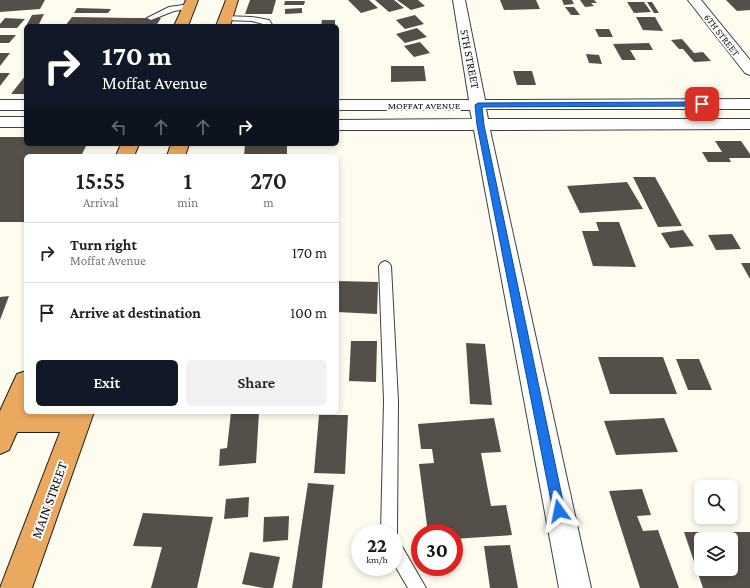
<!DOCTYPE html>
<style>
body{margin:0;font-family:"Crimson Pro",serif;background:#f2f2f2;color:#202124;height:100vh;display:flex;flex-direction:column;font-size:15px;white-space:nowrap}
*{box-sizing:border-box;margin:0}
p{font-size:13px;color:#757577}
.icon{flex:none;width:22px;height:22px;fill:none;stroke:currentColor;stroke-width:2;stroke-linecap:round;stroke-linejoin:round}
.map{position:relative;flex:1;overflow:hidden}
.details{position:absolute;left:24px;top:154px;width:315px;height:260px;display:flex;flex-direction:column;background:#fff;border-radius:6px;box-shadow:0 2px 6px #0003}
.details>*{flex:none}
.hud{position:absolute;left:24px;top:24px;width:315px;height:122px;border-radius:6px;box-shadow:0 2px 6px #0003;background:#111827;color:#fff;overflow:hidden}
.controls{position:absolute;left:694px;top:480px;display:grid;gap:8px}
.controls a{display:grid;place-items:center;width:44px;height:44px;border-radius:6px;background:#fff;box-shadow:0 2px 6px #0003;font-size:20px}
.speed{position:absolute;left:351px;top:524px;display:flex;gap:8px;font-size:20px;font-weight:700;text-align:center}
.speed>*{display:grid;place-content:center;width:52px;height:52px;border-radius:50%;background:#fff;box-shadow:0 2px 6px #0003;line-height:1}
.speed small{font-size:10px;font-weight:400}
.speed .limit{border:6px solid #d22;background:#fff;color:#111}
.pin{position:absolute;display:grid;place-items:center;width:34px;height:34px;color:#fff;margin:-17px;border-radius:8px;box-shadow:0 2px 6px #0006}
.me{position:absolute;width:44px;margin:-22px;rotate:348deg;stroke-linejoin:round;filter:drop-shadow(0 0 3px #0008)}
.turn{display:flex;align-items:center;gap:14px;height:84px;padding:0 12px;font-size:18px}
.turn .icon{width:52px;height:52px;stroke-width:2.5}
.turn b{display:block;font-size:28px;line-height:34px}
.lanes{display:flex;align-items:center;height:38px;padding:0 12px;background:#0003;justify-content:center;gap:20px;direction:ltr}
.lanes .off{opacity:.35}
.eta{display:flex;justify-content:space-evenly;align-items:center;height:68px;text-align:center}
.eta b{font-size:24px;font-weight:600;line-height:28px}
.button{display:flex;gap:8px;margin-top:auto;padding:8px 12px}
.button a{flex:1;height:46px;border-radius:6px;background:#111827;color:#fff;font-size:16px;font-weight:600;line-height:46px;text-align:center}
.button a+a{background:#f2f2f2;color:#202124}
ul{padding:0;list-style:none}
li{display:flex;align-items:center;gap:12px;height:60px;padding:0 12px;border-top:1px solid #e0e0e0}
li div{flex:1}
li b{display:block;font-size:15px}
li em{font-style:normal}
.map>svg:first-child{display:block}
.building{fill:#554f4a;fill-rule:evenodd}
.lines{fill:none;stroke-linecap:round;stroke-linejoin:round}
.lane-casing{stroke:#404040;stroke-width:2}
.street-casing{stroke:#404040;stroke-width:2}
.highway-casing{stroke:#1e1e1e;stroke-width:2}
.lane{fill:#fff;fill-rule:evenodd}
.street{fill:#fff;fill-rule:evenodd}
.highway{fill:#eaa95f;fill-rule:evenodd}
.route{fill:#1a73e8;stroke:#114b97}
.labels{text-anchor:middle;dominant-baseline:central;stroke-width:4;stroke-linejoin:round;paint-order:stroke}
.far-street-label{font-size:10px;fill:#0d0d0d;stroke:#fff}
.street-label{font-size:12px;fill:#0d0d0d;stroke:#fff}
.near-street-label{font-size:14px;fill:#0d0d0d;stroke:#fff}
</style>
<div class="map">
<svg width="750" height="588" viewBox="0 0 750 588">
<rect width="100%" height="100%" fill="#fefcee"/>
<path class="building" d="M0 0H45L40 9 0 12Z
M250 0H276L272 14H245Z
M348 0H369L378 8 361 13Z
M375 0H394L404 8 389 12Z
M397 0H418L425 6 411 10Z
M500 0H536L540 9 504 10Z
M562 0H572L574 4 564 5Z
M580 0H594L597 3H591L594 6 585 7Z
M726 0H750V10L737 11Z
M285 1H305L304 5H284Z
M627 2H644L651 12 634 13Z
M647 2H652L659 13H654Z
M565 7H574L580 15H571Z
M77 8 111 9 108 13H74Z
M302 8V13L285 14V9Z
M44 14 38 26H26L32 15Z
M415 15 424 24 405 29 396 20Z
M72 17 130 18H161L156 26H65Z
M636 17H655L663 31 643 30Z
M5 18 25 19 17 28H0V24Z
M322 20H335V26H321Z
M417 28 427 37 405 43 396 34Z
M595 29H609L613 37H599Z
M0 35H16L9 43H0Z
M682 39 694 53 703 52 711 61 694 62 683 49H679L671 40Z
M420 42 430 53 414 57 404 46Z
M649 43 653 50H630L636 60H622L613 44Z
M0 53H10L0 66Z
M586 54 599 55 602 64 589 63Z
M391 66H424L426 81 391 82Z
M513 71H532L536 85H517Z
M0 73H10L0 86Z
M26 75 25 94H11Z
M0 137H26V144H87L81 156H26V222H0Z
M715 141H741L750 154V158H729L731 162H708L702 152H722Z
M245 144H287V156H244Z
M633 177H655L682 226 658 227Z
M627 182 643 209 580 213 567 186Z
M596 222H619L636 267 593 266 582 231H599Z
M683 230 694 246 670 248 661 233Z
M732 234 741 249 716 250 708 235Z
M741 263H750V279Z
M337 281 378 282 377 314 337 312Z
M9 296 0 320V297Z
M351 341H377L376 382 349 381Z
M466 343 485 344 492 405 470 404Z
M598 357H663L677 394H610Z
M676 359H699L712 390H688Z
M231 412H259L256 463 219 466 220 449 227 448Z
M319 415H348L345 474 314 473Z
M494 418 501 452 481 453 491 506 506 505 512 535 454 539V533H428L419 464 434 463 432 449H421L418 424Z
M664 418 678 452 616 455 604 421Z
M308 483 334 485 322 588H292Z
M642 489 651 515 637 516 643 531 658 530 679 588H640L609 491Z
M249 497 248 517 224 519 226 499Z
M143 513 213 517 197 588H151L162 547 133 546Z
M289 516 288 540 263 542 264 517Z
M684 532H750V588H703ZM701 539H731V569H701Z
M510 545 518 588H490L484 546Z
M250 552 280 557 273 588H264L242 584Z"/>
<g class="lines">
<defs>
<path id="lane" d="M190 4H193V8L174 11 151 20 147 18 169 7Z
M223 16 252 17 269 20 273 26H265L263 24 252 21 226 20H223Z
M385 261 389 263 391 266 398 401 397 533 394 539V533H381L384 401 379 266 381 263Z
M394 541 400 543 426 588H408L394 564Z"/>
<path id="street" d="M453 0H465L485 100 750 99V109H486L488 119H750V129L490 130 591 588H559L474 130H337V120L472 119 470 110H337V100H469Z
M688 0H701L750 60V75L745 73Z
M0 100H26V110H0Z
M0 117H26V127H0Z"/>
<path id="highway" d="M186 0H198L188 26H174Z
M226 0H238L230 26H216Z
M121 144H139L134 156H116Z
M171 144H189L185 156H167Z
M26 371V412H94L32 588H0L60 432H17L9 450 0 454V411L17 374Z"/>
</defs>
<use href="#lane" class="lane-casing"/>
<use href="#street" class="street-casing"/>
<use href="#highway" class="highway-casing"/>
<use href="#lane" class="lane"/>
<use href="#street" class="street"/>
<use href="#highway" class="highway"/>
</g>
<path class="route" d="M702 102 705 104 704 106 482 107 484 125 565 511 563 515 559 517 555 515 553 511 477 125 475 105 478 103Z"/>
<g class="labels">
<g class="far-street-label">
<text transform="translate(722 35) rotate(52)">6TH STREET</text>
<text x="424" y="105">MOFFAT AVENUE</text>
</g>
<g class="street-label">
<text transform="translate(470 59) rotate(79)">5TH STREET</text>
</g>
<g class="near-street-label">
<text transform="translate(49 500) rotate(-70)">MAIN STREET</text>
</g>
</g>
</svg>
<div class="controls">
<a><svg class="icon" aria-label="search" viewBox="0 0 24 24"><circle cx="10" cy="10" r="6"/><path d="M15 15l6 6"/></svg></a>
<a><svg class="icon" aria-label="layers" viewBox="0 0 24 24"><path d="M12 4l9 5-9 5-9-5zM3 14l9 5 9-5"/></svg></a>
</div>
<div class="speed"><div>22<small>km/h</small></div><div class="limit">30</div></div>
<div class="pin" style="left:702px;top:104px;background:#d93025"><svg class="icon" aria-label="arrive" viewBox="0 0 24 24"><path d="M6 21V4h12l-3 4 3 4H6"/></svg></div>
<svg class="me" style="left:559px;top:511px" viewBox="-20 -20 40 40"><path d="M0-17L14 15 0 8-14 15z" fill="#1a73e8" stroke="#fff" stroke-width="4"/></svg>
<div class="hud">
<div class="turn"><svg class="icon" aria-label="right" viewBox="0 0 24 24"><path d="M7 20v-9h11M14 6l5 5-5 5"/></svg><div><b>170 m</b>Moffat Avenue</div></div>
<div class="lanes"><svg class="icon off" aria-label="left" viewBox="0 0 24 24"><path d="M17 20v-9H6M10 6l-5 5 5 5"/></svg><svg class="icon off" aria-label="ahead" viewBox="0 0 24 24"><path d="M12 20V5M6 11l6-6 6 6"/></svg><svg class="icon off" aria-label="ahead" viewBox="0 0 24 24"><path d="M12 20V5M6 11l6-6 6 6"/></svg><svg class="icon" aria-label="right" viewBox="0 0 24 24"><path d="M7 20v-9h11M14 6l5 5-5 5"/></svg></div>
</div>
<section class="details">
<div class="eta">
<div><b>15:55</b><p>Arrival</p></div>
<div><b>1</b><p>min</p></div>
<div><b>270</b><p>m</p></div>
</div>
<ul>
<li><svg class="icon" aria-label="right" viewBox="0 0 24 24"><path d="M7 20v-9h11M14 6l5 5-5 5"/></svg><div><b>Turn right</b><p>Moffat Avenue</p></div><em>170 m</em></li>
<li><svg class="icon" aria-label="arrive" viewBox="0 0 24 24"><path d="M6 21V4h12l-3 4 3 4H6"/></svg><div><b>Arrive at destination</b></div><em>100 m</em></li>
</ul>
<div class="button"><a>Exit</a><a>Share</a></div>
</section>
</div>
